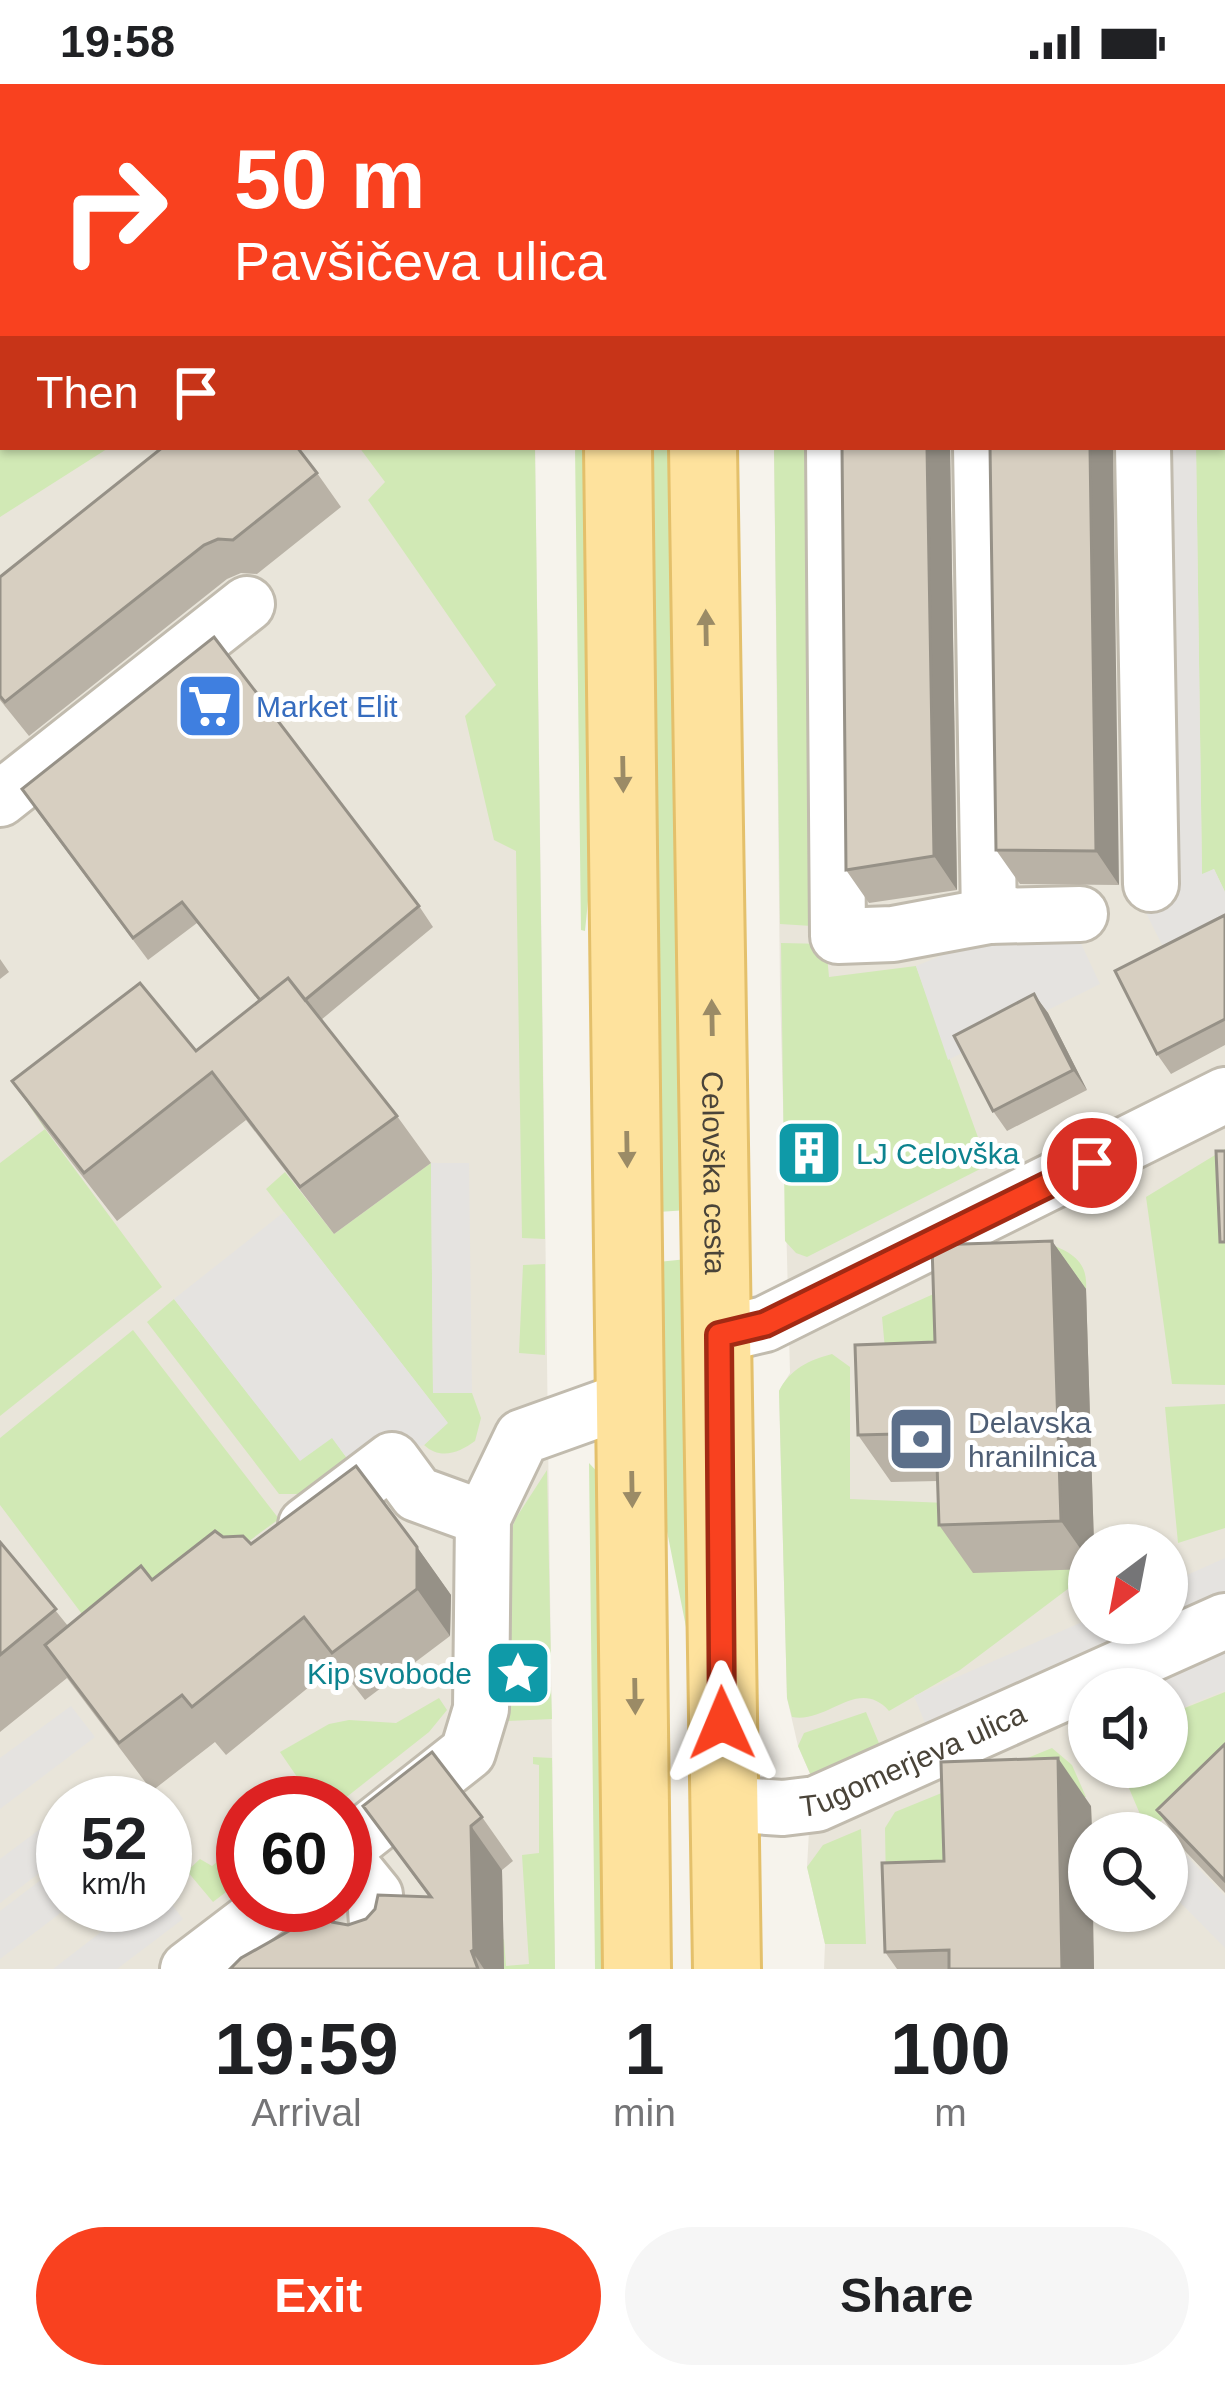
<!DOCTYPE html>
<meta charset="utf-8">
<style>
body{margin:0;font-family:Helvetica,sans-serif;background:#f6f6f6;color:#202124;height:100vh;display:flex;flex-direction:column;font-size:45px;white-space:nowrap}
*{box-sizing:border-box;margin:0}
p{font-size:39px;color:#757577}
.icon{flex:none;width:66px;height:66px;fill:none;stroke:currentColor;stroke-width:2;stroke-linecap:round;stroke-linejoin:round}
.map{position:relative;height:1885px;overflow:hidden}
.panel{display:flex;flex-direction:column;background:#fff;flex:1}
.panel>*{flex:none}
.banner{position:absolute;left:0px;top:0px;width:1227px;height:366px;box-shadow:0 3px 9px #0004;background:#f9411f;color:#fff;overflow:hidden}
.needle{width:78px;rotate:212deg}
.tools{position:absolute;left:1068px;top:1440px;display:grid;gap:24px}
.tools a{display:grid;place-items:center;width:120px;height:120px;border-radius:50%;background:#fff;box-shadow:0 3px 9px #0004;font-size:60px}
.speed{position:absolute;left:36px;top:1692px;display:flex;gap:24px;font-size:60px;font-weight:700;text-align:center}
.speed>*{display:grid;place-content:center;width:156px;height:156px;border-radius:50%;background:#fff;box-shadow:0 3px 9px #0004;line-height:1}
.speed small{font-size:30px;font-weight:400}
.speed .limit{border:18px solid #d22;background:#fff;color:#111}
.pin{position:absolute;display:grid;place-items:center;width:102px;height:102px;color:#fff;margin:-51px;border:6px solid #fff;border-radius:50%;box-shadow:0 3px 12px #0007}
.me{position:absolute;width:132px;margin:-66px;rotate:359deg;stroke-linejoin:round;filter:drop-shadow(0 0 9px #0008)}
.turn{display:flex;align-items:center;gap:42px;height:252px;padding:0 36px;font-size:54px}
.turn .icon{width:156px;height:156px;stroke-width:2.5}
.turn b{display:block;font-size:84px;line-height:102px}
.then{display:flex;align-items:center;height:114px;padding:0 36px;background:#0003;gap:24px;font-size:45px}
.eta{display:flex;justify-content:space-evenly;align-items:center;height:204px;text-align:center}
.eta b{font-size:72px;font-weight:700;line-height:84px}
.button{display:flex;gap:24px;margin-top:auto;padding:24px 36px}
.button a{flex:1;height:138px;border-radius:72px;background:#f9411f;color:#fff;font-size:48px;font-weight:700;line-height:138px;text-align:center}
.button a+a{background:#f6f6f6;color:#202124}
.status{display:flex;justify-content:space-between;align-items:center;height:84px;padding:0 60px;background:#fff;direction:ltr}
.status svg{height:33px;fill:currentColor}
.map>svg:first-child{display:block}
.residential{fill:#e9e5da;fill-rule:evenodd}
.green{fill:#d1e9b5}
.parking{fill:#e5e3e0}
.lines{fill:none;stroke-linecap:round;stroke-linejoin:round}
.minor-casing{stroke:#c1bbae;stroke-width:60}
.major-casing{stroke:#e4c06b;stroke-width:72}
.minor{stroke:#fff;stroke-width:54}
.major{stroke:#fee29d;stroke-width:66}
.wall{fill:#b9b2a6}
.shaded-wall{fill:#969187}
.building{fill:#d7cfc1;stroke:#969187;stroke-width:3}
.oneway{fill:#9b8b66}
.route-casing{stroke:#a22a14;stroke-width:30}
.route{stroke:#f9411f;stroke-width:21}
.labels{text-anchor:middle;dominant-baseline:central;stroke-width:10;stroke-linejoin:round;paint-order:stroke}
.shop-label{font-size:30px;fill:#366cbe;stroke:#fff;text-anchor:start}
.culture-label{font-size:30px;fill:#0d838f;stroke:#fff;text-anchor:start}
.street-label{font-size:30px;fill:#4a4439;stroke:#fff}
.service-label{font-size:30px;fill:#4e5e75;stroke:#fff;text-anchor:start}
</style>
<div class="status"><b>19:58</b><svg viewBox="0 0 49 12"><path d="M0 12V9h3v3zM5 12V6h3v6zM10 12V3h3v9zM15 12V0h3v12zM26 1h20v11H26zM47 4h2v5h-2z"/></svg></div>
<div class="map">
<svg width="1225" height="1885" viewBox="0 0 1225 1885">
<rect width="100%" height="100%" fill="#f6f3ec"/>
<path class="residential" d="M0 0H511L3 3V363H535L555 1885H0ZM63 1719H165V1821H63ZM243 1719H345V1821H243Z
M770 0H1225V1885H824L825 1860 807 1783 812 1694 798 1662 787 1614 779 1307 790 1289 780 904 774 363H1224V3ZM1089 1461H1167V1539H1089ZM1089 1605H1167V1683H1089ZM1089 1749H1167V1827H1089Z"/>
<path class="green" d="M0 77 3 363H110L0 433Z
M1224 218 1225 219V808L1214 785 1202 791 1196 363H1224Z
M359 363H535L545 1155 522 1154 516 767 494 756 465 632 496 601 368 416 385 398Z
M575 363H592L594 757 585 847 581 846Z
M650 363H677L688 1126 658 1128Z
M774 363H815L828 843 780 840Z
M781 859 826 860 829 893 916 882 988 1081 807 1173 796 1169 785 1157Z
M156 922 45 1045 162 1203 0 1332V1079L45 1045 28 1020Z
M1225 1065V1301L1172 1300 1146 1113Z
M431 1079 433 1308 472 1309 481 1334 475 1357C459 1369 440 1376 424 1361L447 1338 266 1105 285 1088 334 1150Z
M1048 1159C1072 1169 1088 1177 1086 1205L966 1209 969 1306 889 1308 882 1233Z
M687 1175 696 1551 688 1553 662 1422 658 1178Z
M545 1180V1271L519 1269 523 1181Z
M174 1215 300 1376 332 1353 349 1377 306 1410H279L147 1238Z
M133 1246 279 1435 106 1562 0 1421V1354Z
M832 1270 850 1283V1415L970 1420 1089 1485V1489L960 1586 889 1627C858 1592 828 1640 792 1633L787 1614 779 1307C790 1285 809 1276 832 1270Z
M1225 1320V1444L1178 1459 1165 1323Z
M589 1379 602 1393 612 1885H595Z
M547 1386 551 1580 507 1578V1603H551L552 1635 508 1637 499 1602 506 1459 516 1434Z
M1225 1608V1678L1148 1749 1120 1683H1167V1631Z
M439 1614 447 1626 429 1648 339 1719H290L306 1706 280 1668 329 1640 349 1636 396 1639Z
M866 1628 881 1664 812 1694 798 1662 804 1649Z
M1052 1664 1072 1681 1086 1713 965 1717 968 1818 886 1804 885 1744 895 1728Z
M533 1673 552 1674 555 1885H425L486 1867 504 1855 506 1882 529 1880 522 1771 539 1769V1681L533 1680Z
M861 1745 866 1860H825L807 1783 823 1761Z
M243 1757V1795L213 1818 187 1787 200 1775 212 1782Z"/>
<path class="parking" d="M1161 363H1196L1202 790 1214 785 1225 808V853L1171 879 1142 821Z
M997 849 1077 851 1100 900 948 976 916 882Z
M431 1079H469L472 1309H433Z
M284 1128 448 1339 424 1361 349 1377 332 1354 300 1377 174 1215Z
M1225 1474V1512L1167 1538V1500Z
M1089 1535V1539H1164L927 1644 914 1612Z
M1225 1569V1606L1167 1630V1605H1137Z
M71 1622 95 1653 0 1725V1674Z
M63 1728V1771L0 1819V1775Z
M1181 1766 1225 1812V1864L1167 1805V1780Z
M63 1779V1821H71L0 1875V1827Z
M165 1811 183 1835 117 1885H53L136 1821H165Z"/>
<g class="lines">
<defs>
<g id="minor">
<path d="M164 0 166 3"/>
<path d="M842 3 843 0"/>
<path d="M1224 118 1225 117"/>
<path d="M834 363 838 852 893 850 989 832"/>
<path d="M981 363 989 832 1080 830"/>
<path d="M1143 363 1151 800"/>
<path d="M0 715 247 520"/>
<path d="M719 1251 765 1240 1225 1011"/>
<path d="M306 1441 392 1376 417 1410 483 1434"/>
<path id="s1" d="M724 1720 783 1724 816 1720 1225 1537"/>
<path d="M345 1765 468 1668 481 1625 483 1434 522 1353 631 1314"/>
<path d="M345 1774 375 1811 378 1854"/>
<path d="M188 1885 272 1821"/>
</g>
<g id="major">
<path d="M613 0V3"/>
<path d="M695 0V3"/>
<path d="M618 363 637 1885"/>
<path id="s2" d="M703 363 727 1885"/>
</g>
</defs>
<use href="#minor" class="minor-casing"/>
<use href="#major" class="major-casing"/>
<use href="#minor" class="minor"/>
<use href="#major" class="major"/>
</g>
<path class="wall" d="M239 0H294L289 3H242Z
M842 363H950L957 806 869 819 846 786Z
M990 363 1119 801 1020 800 996 766Z
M317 389 341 423 257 490 241 489 227 495 29 652 0 616V493Z
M36 726 419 822 433 843 321 936 397 1032 431 1079 334 1150 246 1036 117 1137 45 1044 12 997 196 967 259 917 197 839 148 876Z
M1225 831V961L1171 990 1157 970Z
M0 875 9 888 0 895Z
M1034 910 1048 929 1087 1006 1007 1047 993 1027Z
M1052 1157 1086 1205 1094 1461H1089V1485L973 1489 939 1441 938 1397 891 1398 858 1351 935 1258Z
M223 1453 251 1460 417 1463 451 1511 450 1552 365 1616 337 1580 226 1671 215 1658 152 1707 67 1594 0 1648V1458L68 1542 152 1496Z
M1225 1660V1809L1186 1768 1157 1726Z
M363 1722 482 1733 513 1777 502 1786 504 1885H230L337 1839 348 1841 429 1813Z
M1091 1722 1092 1749H1089L1094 1885H897L885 1868 944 1777Z"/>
<path class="shaded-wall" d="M482 0H511V3H482Z
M1031 0H1046L1048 3H1031Z
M927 363H950L957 806 934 772Z
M1090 363H1113L1119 801 1096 767Z
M1034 910 1048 929 1087 1006 1073 986Z
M1052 1157 1086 1205 1094 1461H1089V1477L1061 1437Z
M417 1463 451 1511 450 1552 417 1505Z
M1058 1674 1091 1722 1092 1749H1089V1827H1093L1094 1885H1062Z
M471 1742 502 1786 504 1885H484L474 1870Z
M319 1821H324L346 1853 322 1828Z"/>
<path class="building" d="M12 0H134L136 3H15Z
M240 0H271L266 3H242Z
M382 0H482V3H382Z
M868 0H1031V3H850V1Z
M163 363H297L317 389 233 456 218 455 204 461 5 618 0 612V493Z
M842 363H927L934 772 846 786Z
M990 363H1090L1096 767 996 766Z
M214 553 419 822 305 916 288 894 260 916 182 818 133 854 22 705Z
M1225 831V935L1157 970 1115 887Z
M288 894 397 1032 300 1103 212 988 84 1089 12 997 140 899 196 967Z
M1034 910 1073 986 993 1027 954 952Z
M1216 1067H1225V1158H1220Z
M1052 1157 1061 1437 939 1441 936 1349 858 1351 855 1261 935 1258 932 1161Z
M356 1382 417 1463V1505L332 1569 304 1533 192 1623 182 1611 119 1659 45 1561 141 1482 152 1496 215 1447 223 1453 243 1452 251 1460Z
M0 1458 56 1525 0 1571Z
M1225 1660V1797L1157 1726Z
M432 1668 482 1733 471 1742 474 1870 471 1866 478 1885H230L241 1874 303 1839 300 1821H319L322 1828 332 1838 348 1841 366 1835 375 1825 378 1811 431 1813 363 1722Z
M1058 1674 1062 1885H949V1866L885 1868 882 1779 944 1777 941 1678Z"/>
<defs><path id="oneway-solid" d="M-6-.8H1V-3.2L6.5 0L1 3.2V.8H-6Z" transform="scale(3)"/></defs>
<g class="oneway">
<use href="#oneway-solid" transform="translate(706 544) rotate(-91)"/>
<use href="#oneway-solid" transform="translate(623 690) rotate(89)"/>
<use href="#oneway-solid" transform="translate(712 934) rotate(-91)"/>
<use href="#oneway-solid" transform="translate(627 1065) rotate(89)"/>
<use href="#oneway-solid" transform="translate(632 1405) rotate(89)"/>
<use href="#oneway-solid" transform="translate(635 1612) rotate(89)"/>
</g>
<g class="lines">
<defs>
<path id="route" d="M722 1639 719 1251 765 1240 1092 1079"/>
</defs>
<use href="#route" class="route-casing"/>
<use href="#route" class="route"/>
</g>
<defs>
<symbol id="supermarket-square" viewBox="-11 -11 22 22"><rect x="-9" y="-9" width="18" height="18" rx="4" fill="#3f7fe0" stroke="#fff"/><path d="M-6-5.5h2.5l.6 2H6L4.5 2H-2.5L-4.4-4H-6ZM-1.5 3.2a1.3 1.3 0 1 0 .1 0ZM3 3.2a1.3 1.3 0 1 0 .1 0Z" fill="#fff"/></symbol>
<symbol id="building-square" viewBox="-11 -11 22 22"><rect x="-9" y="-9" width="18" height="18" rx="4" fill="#0f9aa8" stroke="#fff"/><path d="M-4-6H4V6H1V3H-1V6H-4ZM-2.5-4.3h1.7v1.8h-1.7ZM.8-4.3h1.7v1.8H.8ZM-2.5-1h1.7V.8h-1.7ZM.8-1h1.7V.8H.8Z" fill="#fff"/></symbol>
<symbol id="bank-square" viewBox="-11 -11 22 22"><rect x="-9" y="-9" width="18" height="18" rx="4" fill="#5c6f8a" stroke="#fff"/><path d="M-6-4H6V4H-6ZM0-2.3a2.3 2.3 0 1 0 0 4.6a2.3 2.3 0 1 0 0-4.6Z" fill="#fff"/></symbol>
<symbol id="sight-square" viewBox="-11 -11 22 22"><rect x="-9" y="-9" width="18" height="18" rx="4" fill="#0f9aa8" stroke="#fff"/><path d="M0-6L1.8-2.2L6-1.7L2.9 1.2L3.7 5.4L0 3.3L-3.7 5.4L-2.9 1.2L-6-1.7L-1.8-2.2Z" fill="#fff"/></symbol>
</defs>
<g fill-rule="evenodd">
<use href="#supermarket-square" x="172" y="584" width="76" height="76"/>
<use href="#building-square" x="771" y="1031" width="76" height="76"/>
<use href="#bank-square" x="883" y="1317" width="76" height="76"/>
<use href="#sight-square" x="480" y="1551" width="76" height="76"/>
</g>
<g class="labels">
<g class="shop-label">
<text x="256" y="622">Market Elit</text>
</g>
<g class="culture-label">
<text x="856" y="1069">LJ Celovška</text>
<text x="472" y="1589" text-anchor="end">Kip svobode</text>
</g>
<g class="street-label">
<text stroke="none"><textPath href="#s2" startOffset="726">Celovška cesta</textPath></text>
<text stroke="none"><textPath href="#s1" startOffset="198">Tugomerjeva ulica</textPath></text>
</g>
<g class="service-label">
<text x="968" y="1338">Delavska<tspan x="968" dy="34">hranilnica</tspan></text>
</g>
</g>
</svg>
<div class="tools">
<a><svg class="needle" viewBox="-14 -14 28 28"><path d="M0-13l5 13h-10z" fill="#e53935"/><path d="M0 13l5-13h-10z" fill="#757577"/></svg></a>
<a><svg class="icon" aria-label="sound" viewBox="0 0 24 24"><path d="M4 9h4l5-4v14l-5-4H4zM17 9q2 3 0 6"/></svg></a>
<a><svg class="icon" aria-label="search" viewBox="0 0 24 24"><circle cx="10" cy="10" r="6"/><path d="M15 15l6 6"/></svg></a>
</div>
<div class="speed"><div>52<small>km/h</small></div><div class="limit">60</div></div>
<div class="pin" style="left:1092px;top:1079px;background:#d93025"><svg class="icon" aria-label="arrive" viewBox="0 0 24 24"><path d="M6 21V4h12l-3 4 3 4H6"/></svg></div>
<svg class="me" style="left:722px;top:1639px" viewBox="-20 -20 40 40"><path d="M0-17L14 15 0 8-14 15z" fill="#f9411f" stroke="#fff" stroke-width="4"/></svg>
<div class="banner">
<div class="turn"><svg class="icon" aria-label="right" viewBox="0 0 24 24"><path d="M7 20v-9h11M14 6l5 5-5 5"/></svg><div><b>50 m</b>Pavšičeva ulica</div></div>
<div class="then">Then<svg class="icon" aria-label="arrive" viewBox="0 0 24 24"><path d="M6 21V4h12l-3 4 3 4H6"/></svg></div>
</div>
</div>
<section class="panel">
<div class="eta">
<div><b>19:59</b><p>Arrival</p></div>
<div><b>1</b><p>min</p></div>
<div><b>100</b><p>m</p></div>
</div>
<div class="button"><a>Exit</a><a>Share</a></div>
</section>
